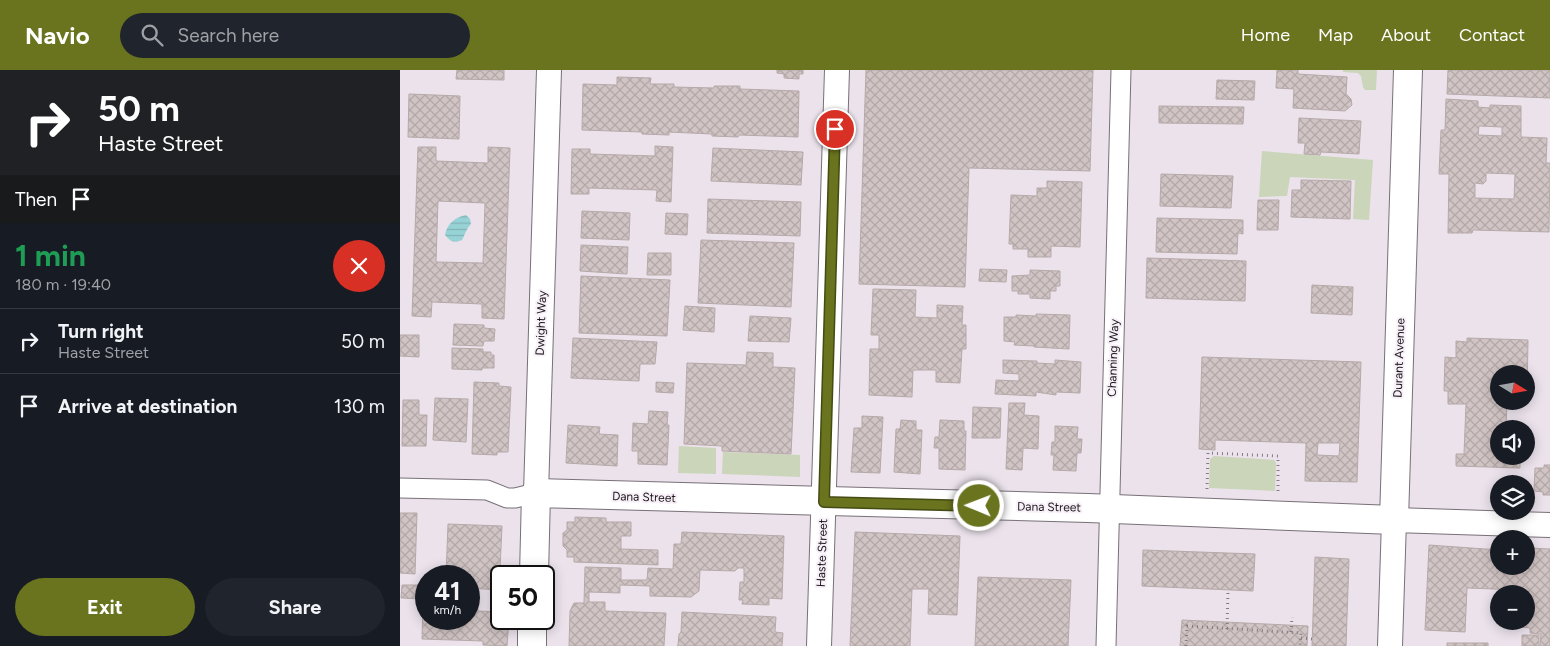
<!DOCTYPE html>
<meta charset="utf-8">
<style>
body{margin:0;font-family:Figtree,sans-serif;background:#20242c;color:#f1f3f6;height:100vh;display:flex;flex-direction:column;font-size:19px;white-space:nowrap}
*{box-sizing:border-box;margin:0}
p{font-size:16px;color:#9ea1a6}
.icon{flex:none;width:28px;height:28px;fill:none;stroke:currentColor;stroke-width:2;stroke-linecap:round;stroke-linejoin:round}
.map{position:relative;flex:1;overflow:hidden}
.sheet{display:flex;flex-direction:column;background:#171b24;width:400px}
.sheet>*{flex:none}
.hud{background:#202124;color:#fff;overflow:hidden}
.needle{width:32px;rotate:101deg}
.fabs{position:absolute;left:1090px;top:295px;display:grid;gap:10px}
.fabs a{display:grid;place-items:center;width:45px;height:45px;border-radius:50%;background:#171b24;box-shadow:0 2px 12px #0003;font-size:25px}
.speed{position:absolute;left:15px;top:495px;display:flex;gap:10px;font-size:25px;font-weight:700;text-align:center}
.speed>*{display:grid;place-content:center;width:65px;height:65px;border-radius:50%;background:#171b24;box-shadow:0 2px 12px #0003;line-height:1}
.speed small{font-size:12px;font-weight:400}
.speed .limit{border:2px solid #111;border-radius:8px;background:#fff;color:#111}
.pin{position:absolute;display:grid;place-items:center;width:42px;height:42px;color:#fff;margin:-21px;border:2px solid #fff;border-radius:50%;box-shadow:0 1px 5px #0007}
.me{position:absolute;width:55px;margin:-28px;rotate:271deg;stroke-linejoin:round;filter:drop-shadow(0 0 4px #0008)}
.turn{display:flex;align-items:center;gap:18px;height:105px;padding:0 15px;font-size:22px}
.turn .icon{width:65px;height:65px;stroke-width:2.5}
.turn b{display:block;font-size:35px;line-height:42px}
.then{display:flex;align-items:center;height:48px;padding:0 15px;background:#0003;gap:10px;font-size:19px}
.round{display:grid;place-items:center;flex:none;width:52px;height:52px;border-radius:26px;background:#20242c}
.summary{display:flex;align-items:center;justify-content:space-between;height:85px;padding:0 15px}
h1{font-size:30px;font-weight:700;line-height:38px;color:#1e9e55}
.button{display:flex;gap:10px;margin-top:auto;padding:10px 15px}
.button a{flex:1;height:58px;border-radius:30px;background:#6a731d;color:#fff;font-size:20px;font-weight:700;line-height:58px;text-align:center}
.button a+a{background:#20242c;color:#f1f3f6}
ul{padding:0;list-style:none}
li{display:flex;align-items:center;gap:15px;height:65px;padding:0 15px;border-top:1px solid #363941}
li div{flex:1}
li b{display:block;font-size:19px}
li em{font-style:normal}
header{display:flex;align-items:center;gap:30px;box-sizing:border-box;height:70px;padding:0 25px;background:#6a731d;color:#fff}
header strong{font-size:24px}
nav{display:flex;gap:28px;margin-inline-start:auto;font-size:18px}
.search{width:350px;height:45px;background:#20242c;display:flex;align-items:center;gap:12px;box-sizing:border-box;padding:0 18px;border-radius:28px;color:#9ea1a6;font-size:19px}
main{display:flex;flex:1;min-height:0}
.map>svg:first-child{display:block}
.green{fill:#cad5ba}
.water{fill:url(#water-rules)}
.building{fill:url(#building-cross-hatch);stroke:#b6a9a8;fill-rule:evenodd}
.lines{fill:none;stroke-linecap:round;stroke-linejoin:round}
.minor-casing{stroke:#787077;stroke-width:21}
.tertiary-casing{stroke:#787077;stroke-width:26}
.secondary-casing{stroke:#787077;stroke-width:30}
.path{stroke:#837d83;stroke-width:3;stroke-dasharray:1 4;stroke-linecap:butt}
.minor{stroke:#fff;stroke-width:19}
.tertiary{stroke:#fff;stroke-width:24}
.secondary{stroke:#fff;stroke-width:28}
.route-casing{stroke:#454b13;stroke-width:12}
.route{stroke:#6a731d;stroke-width:9}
.labels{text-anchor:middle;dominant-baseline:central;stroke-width:4;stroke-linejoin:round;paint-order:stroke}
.street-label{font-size:12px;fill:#191618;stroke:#f8f0f8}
</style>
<header>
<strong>Navio</strong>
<div class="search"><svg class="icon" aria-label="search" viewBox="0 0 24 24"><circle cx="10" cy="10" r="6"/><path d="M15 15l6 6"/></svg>Search here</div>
<nav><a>Home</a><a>Map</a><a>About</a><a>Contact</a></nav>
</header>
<main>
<section class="sheet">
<div class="hud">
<div class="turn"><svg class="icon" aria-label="right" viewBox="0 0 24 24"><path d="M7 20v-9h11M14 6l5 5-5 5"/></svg><div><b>50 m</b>Haste Street</div></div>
<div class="then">Then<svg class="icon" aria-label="arrive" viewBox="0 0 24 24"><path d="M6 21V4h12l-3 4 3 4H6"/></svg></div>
</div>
<div class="summary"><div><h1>1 min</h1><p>180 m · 19:40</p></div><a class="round" style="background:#d93025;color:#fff"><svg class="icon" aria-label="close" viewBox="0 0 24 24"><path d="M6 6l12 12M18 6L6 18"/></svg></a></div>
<ul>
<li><svg class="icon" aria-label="right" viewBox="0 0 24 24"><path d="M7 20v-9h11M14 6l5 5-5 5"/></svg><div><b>Turn right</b><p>Haste Street</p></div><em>50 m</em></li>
<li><svg class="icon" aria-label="arrive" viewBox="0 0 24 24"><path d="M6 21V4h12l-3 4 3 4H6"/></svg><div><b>Arrive at destination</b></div><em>130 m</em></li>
</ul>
<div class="button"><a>Exit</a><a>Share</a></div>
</section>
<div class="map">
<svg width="1150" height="576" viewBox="0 0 1150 576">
<defs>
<pattern id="water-rules" width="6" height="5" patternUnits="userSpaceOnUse" patternTransform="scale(1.25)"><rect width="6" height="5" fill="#96d2d6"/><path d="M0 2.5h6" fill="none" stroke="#81b4b7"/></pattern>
<pattern id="building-cross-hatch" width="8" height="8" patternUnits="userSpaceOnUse" patternTransform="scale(1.25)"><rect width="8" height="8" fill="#d1c4c4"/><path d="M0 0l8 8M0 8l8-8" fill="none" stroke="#b3a8a8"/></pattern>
</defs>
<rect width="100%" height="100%" fill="#ebe2eb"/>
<path class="green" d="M943 0H977L976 20H965L963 17 961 6 958 3 943 2Z
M862 81 973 90 969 150 953 149 955 110 890 107 887 126 859 127Z
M279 376 316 378V404L278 403Z
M323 382 400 385V407L322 404Z
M814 386 874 390 876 393 875 421 809 418 810 389Z"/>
<path class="water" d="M66 145 70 149 71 154C66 159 65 165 62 170 53 173 51 172 45 165 47 154 55 147 66 145Z"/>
<path class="building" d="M57 0H104V10L56 9Z
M377 0H403V4H399V9L384 8V4L377 3Z
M466 0H693L690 101 569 98 565 217 459 214Z
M877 0H898V4L947 7 946 24 951 29 952 35 945 41 893 38 894 19 876 18Z
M1048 0H1150V28L1047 24Z
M217 7 251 8 250 14H274V17L314 18V16H340V19L399 21 398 67 339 65 338 67 312 66V64L269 62V65L242 64V62L182 60 183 14 217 15Z
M817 10 855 11 854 30 816 29Z
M9 24 60 26 59 69 8 67Z
M1046 29 1078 31V37L1090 38V35L1121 36V67L1147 68 1146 93H1150L1149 162 1073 160 1072 163H1048L1049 104H1039L1041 60H1045ZM1079 56 1102 57V66L1078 65ZM1086 103 1115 104 1114 129 1075 128V113L1083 114 1086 111Z
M759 36 844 37 843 54 759 53Z
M899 48 961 51 959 84 921 82 920 85 904 84 905 73H898Z
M255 76 273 77 271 132 256 131 257 120 189 118V124H171L172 79H190V84L255 86Z
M18 77H36V91L88 93V77L110 78 104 249 82 248V234L32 232 31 247 12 246ZM38 131 85 133 83 193 36 192Z
M313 78 403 82 401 115 311 111Z
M761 104 833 106 831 138 760 136Z
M901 110 951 111 950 149 891 147 892 120H901Z
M647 111 682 112 680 177 651 176V187H628V179H613V174H609L611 125 637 126V118H647Z
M308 129 401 132 400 166 307 163Z
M858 130H879L878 160H857Z
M182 141 230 143 229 170 181 168Z
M266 143 288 144 287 165 265 164Z
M757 148 843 150V164L838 163 837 184 756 182Z
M301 170 394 173 391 237 298 233Z
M181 175 228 177 227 204 180 201Z
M248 183H271V205H247Z
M747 188 846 191 845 231 746 228Z
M580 199 607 200 606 212 579 211Z
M630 200 660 201V216H656V221H650V229L630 228V224H618V221H612V206L630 205Z
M181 206 270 210 267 266 179 263Z
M912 215 953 217 952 245 911 243Z
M473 219 516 220 515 247 537 248V235L563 236 562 255H566V279H562L560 313 536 312V300H513L512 327 469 325 470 279H479V265H471Z
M285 236 315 238 314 262 283 260Z
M636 244 670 245 669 279 634 277V276L614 275 615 272 604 271V247H616V245L636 246Z
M350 246 391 248 389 272 348 271Z
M54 254 84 255V258L95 259 94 271H84L83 276 53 275Z
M0 265H19V287L0 286Z
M173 268 257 272 255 294H240L239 311 171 308Z
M1067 268 1128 270 1127 325 1126 304H1099V331H1107L1106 359H1099V386H1120V398L1056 396V384H1064L1066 334H1048V321H1044L1045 287 1056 288V271L1067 272Z
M52 278 83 279V282H91V285H94V298H82V300L52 299Z
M347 282 373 283V297L395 298 391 384 322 381V376L284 374 287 293 346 295Z
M802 287 961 292 957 412 905 411 906 373 815 370V380L799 379ZM918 373H940L939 386 917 385Z
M603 290 637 291V293L655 294V290L681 292 680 323 656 322V325L636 322V326L595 324 596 310 619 311V304L603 303Z
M74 312 99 313V316L111 317 108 382H97V385L72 384Z
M256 312 274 313 273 323 256 322Z
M35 328 68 329 66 372 33 370Z
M3 330H19V345H27L26 376H2Z
M609 333H625L624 345 639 346 638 379 623 378 622 400 606 399Z
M573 337 601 338 600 368H572Z
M249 341 268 342 267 355H269L267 395 238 394V381H232L233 353 248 354Z
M462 346 483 347 480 403 451 402 454 358H462Z
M501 350 516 351V360H522L520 404 494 402 496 359H500Z
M540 350 564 351V361H566L565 400 539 399V378H534L535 367H539Z
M168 355 200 357 199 364 218 365 217 396 166 393Z
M655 356 678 357 677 369H682L681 383H677L676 401 653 400 654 385H651L652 372H655Z
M1144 395H1150V425H1143V422L1134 421 1135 398H1144Z
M0 443H17L15 504 0 503Z
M175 447 206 448V452H231V466H221V479L258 480V495L174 492V487H167V480L163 476V463L167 460V452H175Z
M48 454 102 456 99 520 69 518V506H46Z
M282 462 384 466 382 529 369 528V535L342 534 343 530H339L340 512H344V498H338L335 501 300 500 299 521 291 527 250 526V516L220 515V523L189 522V532H205V541L266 543 264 576H169L170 541 174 533H184L185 497 221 498V510H247L248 498 273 499 274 474H281Z
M455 462 560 466 557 545 528 544 529 519H512L510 576H450Z
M1029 475 1099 480V496H1126V482H1129V478L1150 479V576H1140L1141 564 1130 563V558L1118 557 1119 551H1126V524H1120V520L1067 518 1065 562 1025 560Z
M743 480 855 484 853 521 742 516Z
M915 487 949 489 946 576H912Z
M578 507 671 510 668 576H575Z
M2 515H21L20 529 1 528Z
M23 534H26V549H69V535L78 536V541L101 542V549H109L107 576 83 575V571L22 569Z
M282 542 376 547 375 562 383 563 382 576H277L278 575 279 564 281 562Z
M782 550 908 556 907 576H780Z
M1122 565H1139V576H1122Z
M1047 573H1088V576H1047Z"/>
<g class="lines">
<defs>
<path id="minor" d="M0 418 87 420 107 428H115L136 423
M706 576 721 0"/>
<path id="tertiary" d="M136 423 149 0
M419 576 437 0
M990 576 994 450 1150 455"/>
<path id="secondary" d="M134 506 136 423 688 438 994 450 1008 0
M132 576V549"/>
</defs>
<use href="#minor" class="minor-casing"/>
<use href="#tertiary" class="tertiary-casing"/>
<use href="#secondary" class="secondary-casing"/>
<path class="path" d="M807 419 808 383 878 386V423
M827 559 828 520
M891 562 892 547
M901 568 912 569
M786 576 787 556 901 563 900 576"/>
<use href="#minor" class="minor"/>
<use href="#tertiary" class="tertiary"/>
<use href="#secondary" class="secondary"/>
</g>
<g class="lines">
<defs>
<path id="route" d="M435 59 424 432 579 436"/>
</defs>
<use href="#route" class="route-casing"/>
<use href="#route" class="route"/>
</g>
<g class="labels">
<g class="street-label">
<text transform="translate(141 253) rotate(-88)">Dwight Way</text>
<text transform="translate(713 288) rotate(-88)">Channing Way</text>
<text transform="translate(999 288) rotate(-88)">Durant Avenue</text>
<text transform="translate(244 427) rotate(2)">Dana Street</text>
<text transform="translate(649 437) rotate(1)">Dana Street</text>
<text transform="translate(422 483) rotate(-88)">Haste Street</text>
</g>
</g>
</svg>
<div class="fabs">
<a><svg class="needle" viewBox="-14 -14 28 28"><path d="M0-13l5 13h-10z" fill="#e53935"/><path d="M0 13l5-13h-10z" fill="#9ea1a6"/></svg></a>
<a><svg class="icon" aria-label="sound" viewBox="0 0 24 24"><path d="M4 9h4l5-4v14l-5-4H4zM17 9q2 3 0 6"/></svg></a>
<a><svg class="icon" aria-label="layers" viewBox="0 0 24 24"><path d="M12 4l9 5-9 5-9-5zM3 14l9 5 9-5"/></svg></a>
<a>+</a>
<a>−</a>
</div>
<div class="speed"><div>41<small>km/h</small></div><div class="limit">50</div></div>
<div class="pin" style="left:435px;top:59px;background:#d93025"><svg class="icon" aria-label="arrive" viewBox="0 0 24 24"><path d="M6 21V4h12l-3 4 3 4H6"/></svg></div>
<svg class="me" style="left:579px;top:436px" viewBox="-20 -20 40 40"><circle r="17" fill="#6a731d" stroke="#fff" stroke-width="3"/><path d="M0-11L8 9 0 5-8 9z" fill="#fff"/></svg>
</div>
</main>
